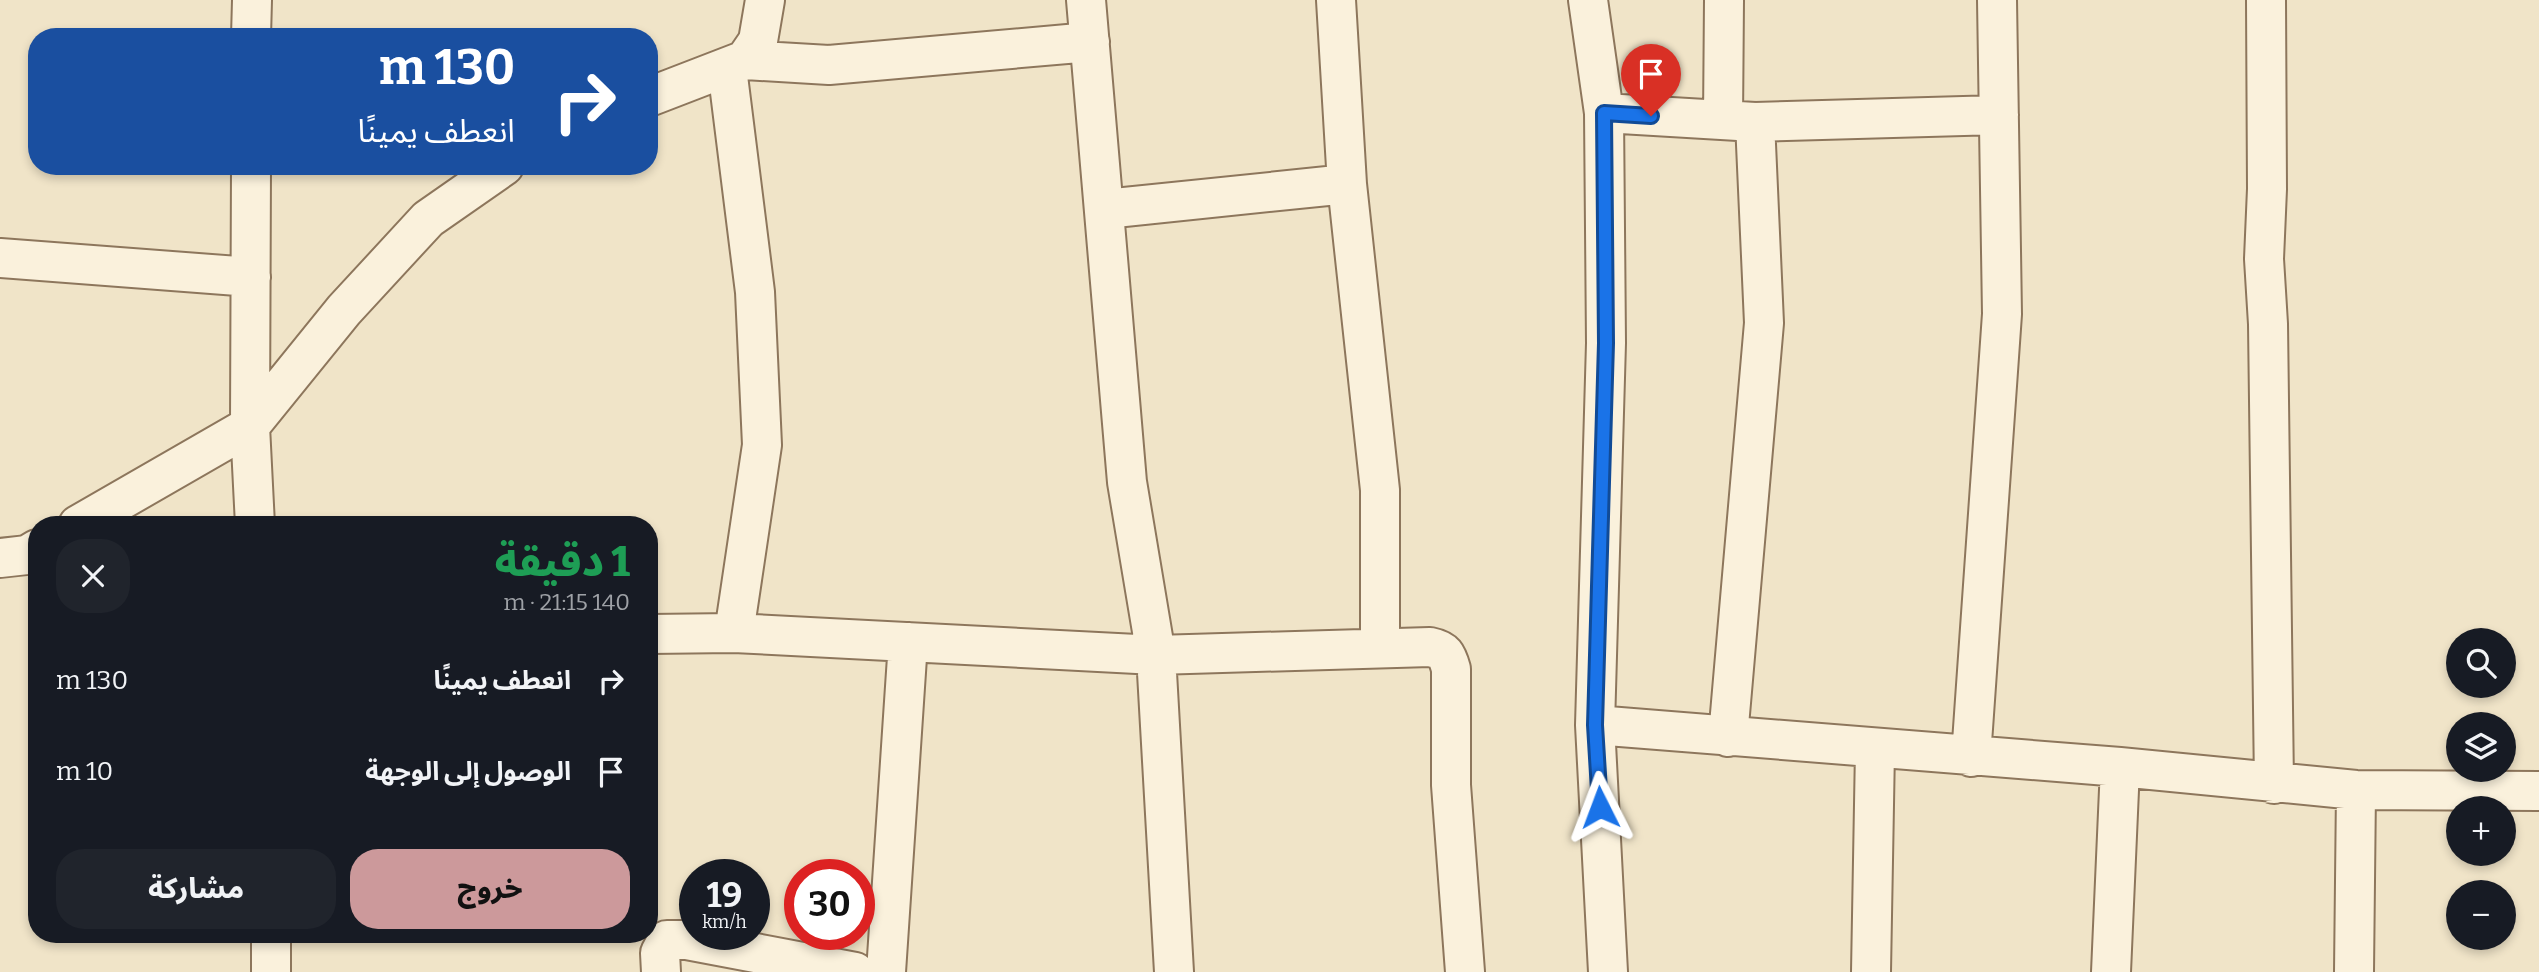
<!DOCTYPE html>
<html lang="ar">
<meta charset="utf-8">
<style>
body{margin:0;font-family:Bitter,"Noto Sans Arabic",serif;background:#20242c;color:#f1f3f6;direction:rtl;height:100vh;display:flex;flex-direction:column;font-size:26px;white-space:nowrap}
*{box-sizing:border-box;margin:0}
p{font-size:23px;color:#9ea1a6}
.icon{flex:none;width:38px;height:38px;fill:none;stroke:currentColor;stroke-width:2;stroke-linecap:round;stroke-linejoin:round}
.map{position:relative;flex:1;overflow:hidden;direction:ltr}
.drawer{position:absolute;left:28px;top:516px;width:630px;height:427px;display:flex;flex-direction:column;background:#171b24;border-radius:28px;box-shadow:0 4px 10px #0003;direction:rtl}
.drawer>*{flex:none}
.guide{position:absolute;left:28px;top:28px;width:630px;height:147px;border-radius:28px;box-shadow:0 4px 10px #0003;direction:rtl;background:#1a4fa0;color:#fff;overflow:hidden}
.fabs{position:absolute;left:2446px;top:628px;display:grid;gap:14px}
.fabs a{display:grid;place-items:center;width:70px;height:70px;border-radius:50%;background:#171b24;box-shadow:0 4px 10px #0003;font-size:35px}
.speed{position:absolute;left:679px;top:859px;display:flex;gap:14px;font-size:35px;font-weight:700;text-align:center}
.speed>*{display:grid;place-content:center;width:91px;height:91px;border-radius:50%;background:#171b24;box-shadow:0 4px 10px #0003;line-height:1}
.speed small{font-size:18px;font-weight:400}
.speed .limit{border:10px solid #d22;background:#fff;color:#111}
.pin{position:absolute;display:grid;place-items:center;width:60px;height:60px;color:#fff;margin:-72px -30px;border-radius:50% 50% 50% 0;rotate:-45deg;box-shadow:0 0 7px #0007}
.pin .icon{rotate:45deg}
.me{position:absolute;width:77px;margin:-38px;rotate:357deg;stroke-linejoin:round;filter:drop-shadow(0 0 5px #0008)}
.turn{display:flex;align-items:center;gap:24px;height:147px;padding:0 28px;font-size:32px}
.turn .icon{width:91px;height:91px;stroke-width:2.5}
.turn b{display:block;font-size:49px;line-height:60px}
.round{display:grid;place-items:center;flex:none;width:74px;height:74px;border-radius:28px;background:#20242c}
.summary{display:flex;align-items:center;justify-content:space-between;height:119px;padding:0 28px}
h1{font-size:42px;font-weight:800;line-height:52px;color:#1e9e55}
.cta{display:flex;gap:14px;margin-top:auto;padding:14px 28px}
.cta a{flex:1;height:80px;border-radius:28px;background:#cc999b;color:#111;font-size:28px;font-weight:800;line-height:80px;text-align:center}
.cta a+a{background:#20242c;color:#f1f3f6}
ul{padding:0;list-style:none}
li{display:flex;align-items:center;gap:21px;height:91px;padding:0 28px}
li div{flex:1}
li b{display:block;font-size:26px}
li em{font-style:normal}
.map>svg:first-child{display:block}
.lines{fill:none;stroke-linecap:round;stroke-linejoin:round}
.minor-casing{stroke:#8d765c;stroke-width:42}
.minor{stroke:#faf1dc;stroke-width:38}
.route-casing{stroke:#114b97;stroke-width:18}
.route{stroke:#1a73e8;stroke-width:12}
</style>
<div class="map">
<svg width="2539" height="972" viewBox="0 0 2539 972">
<rect width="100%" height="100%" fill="#f0e4c8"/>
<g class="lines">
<defs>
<path id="minor" d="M1086 0 1127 482 1156 655 1174 972
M1336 0 1347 184 1380 490V648
M1588 0 1604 113 1606 343 1595 725 1608 972
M2266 0 2267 189 2264 259 2268 324 2274 784
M251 37 252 0
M745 60 758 41 765 0
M727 68 755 292 762 445 734 633
M649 97 745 60 829 65 1090 42
M1604 113 1755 122 1999 115
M1723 120 1724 0
M251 166 250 426 255 525
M1105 209 1347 184
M0 258 251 277
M78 525 250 426 344 310 428 219 504 166
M0 558 27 555 37 549
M649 634 734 633 1156 655 1430 647C1445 650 1447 655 1451 669V785L1465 972
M1595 725 2120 767 2356 790 2539 791
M1728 737 1764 323 1755 122
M1971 757 2002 314 1997 0
M271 934V972
M661 972 660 953 667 940H687L855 972
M886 972 908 642
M1871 972 1875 749
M2111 972 2120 767
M2354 972 2356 790"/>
</defs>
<use href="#minor" class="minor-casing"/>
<use href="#minor" class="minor"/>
</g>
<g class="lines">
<defs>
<path id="route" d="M1600 807 1595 725 1606 343 1604 113 1651 116"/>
</defs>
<use href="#route" class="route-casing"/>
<use href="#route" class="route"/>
</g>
</svg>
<div class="fabs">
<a><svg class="icon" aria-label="search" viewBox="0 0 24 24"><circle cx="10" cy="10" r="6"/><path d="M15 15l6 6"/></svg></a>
<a><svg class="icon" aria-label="layers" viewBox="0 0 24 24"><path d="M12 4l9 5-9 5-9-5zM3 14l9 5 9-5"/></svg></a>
<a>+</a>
<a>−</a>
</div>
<div class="speed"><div>19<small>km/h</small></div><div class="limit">30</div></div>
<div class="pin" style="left:1651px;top:116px;background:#d93025"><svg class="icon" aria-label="arrive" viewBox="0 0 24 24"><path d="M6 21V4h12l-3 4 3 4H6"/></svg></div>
<svg class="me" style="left:1600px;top:807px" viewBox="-20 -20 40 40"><path d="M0-17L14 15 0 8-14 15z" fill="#1a73e8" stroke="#fff" stroke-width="4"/></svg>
<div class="guide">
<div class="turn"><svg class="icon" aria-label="right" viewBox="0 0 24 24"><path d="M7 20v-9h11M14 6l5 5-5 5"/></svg><div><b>130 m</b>انعطف يمينًا</div></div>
</div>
<section class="drawer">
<div class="summary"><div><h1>1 دقيقة</h1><p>140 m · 21:15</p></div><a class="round"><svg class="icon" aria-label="close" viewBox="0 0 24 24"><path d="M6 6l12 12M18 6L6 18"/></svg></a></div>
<ul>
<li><svg class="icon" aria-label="right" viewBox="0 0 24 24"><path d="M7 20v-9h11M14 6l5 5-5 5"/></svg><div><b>انعطف يمينًا</b></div><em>130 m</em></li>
<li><svg class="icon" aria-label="arrive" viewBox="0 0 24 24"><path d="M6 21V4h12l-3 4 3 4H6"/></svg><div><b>الوصول إلى الوجهة</b></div><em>10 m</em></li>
</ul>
<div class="cta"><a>خروج</a><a>مشاركة</a></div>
</section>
</div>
